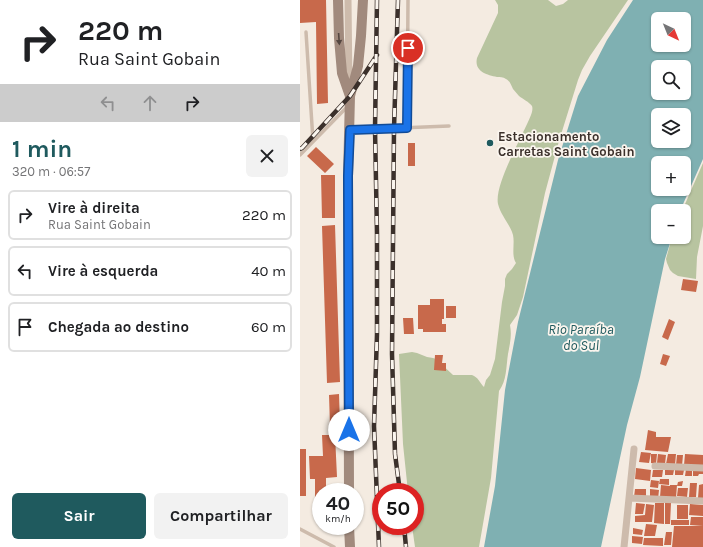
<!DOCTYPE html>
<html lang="pt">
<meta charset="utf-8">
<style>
body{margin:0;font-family:Karla,sans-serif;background:#f2f2f2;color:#202124;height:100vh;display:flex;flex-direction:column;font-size:15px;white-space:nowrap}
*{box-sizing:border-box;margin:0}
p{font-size:13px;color:#757577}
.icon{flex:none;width:22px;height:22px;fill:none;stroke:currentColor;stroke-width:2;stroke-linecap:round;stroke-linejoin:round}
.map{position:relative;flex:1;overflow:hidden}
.side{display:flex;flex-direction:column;background:#fff;width:300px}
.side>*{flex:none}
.guide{background:#fff;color:#202124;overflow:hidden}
.needle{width:26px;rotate:137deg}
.fabs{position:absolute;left:351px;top:12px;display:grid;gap:8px}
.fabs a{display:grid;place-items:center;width:40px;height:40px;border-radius:6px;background:#fff;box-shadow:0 1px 3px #0004;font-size:20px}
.speed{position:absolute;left:12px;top:483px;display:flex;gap:8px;font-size:20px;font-weight:700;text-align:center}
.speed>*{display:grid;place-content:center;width:52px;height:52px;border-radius:50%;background:#fff;box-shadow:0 1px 3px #0004;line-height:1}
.speed small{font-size:10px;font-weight:400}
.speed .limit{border:6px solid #d22;background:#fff;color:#111}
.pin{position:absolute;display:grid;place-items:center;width:34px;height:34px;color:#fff;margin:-17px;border:2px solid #fff;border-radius:50%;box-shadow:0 1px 4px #0007}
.me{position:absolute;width:44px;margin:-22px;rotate:0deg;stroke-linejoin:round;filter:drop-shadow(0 0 3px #0008)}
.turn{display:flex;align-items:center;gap:14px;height:84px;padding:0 12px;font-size:18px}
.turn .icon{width:52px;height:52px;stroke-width:2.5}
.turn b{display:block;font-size:28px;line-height:34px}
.lanes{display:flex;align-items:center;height:38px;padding:0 12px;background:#0003;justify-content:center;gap:20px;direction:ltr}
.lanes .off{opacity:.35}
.round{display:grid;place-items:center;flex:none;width:42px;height:42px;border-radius:6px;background:#f2f2f2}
.headline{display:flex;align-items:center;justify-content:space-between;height:68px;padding:0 12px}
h1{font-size:24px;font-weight:700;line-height:30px;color:#1f5a5e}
.button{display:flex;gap:8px;margin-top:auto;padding:8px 12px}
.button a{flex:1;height:46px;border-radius:6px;background:#1f5a5e;color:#fff;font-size:16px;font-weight:700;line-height:46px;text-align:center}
.button a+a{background:#f2f2f2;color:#202124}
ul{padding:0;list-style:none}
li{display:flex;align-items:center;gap:12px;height:50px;margin:0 8px 6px;padding:0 4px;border:2px solid #e0e0e0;border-radius:6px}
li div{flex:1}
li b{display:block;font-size:15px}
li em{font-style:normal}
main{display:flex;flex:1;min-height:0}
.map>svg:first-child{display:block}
.green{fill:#b8c4a0}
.water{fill:#7fb0b2;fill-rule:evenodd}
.building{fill:#c8694b}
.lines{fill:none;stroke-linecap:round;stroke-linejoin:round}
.service{stroke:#cdbbac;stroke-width:3.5}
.minor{stroke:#cdbbac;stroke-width:7}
.secondary{stroke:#a18a7d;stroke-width:10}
.rail-casing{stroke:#3b302b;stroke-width:4.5}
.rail{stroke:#fbf5ee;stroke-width:3;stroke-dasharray:9;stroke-linecap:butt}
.oneway{fill:#544640}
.route-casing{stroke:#114b97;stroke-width:10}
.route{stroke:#1a73e8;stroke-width:7}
.poi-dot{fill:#1f5a5e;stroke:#fbf5ee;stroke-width:1.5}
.labels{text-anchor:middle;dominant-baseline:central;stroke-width:3.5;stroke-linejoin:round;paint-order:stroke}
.poi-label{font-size:13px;font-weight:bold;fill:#3b302b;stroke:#fbf5ee;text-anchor:start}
.water-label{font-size:14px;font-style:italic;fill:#1f5a5e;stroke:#fbf5ee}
</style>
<main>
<section class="side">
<div class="guide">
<div class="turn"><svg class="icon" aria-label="right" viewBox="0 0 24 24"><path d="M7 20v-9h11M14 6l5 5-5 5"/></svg><div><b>220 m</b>Rua Saint Gobain</div></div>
<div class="lanes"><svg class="icon off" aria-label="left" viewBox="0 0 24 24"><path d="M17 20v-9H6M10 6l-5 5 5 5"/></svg><svg class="icon off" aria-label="ahead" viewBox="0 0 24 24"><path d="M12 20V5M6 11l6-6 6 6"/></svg><svg class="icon" aria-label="right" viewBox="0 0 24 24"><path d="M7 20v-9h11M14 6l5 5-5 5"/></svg></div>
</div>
<div class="headline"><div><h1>1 min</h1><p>320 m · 06:57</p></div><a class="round"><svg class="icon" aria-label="close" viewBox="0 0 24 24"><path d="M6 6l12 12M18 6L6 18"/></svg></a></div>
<ul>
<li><svg class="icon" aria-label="right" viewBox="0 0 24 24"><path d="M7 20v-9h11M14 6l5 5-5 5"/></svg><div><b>Vire à direita</b><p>Rua Saint Gobain</p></div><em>220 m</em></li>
<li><svg class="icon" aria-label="left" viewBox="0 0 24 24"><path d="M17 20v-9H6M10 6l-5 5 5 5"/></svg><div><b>Vire à esquerda</b></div><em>40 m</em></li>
<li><svg class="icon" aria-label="arrive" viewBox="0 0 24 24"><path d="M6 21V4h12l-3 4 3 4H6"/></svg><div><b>Chegada ao destino</b></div><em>60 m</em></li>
</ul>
<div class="button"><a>Sair</a><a>Compartilhar</a></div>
</section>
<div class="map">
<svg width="403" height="547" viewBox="0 0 403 547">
<rect width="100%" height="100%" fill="#f4ebe1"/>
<path class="green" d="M195 0H248L256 6 263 4 268 0H328L290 56 282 70 278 80 259 141 245 193 223 297 217 315 210 325C212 336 210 343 208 354 206 367 207 380 199 391L191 478 179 547H115L112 526H115V492H108L103 444 99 354 112 352 117 353 127 357 133 358 136 359 153 375H172C178 377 180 383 184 387L186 380 190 375 195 359 202 302 205 286V279L207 274 212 269 216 263C211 255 215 244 213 235 210 224 201 216 198 204 194 185 223 135 231 115 232 112 233 109 232 106 229 102 223 99 219 96 217 94 215 91 213 89 211 85 210 81 206 79 203 77 200 77 197 77 186 75 174 71 177 58L198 13V5Z
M403 163V226L397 257 396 279 378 276 373 273 370 270 367 263 366 259 372 237H384V211H382Z"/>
<path class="water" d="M333 0H403V159L380 211H358V237H372L365 259 340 377 327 425 301 547H184L195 486 205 390 218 322 258 160 278 96 307 40ZM358 19H384V45H358ZM358 67H384V93H358ZM358 115H384V141H358ZM358 163H384V189H358Z"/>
<path class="building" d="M0 0H26L28 103 17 104 16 22 0 23Z
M108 143H115V166H108Z
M16 147 34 164 25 173 7 156Z
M21 175H35V218H22Z
M35 225 40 382 27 383 22 226Z
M383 279 398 281 396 292 381 290Z
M130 299H144V319H142V324H146V332H123V329H118V305H130Z
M146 306H156V318H146Z
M103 318H113L114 334H104Z
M369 319 375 322 368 340 362 337Z
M363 354 370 356 366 366 360 364Z
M135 355H143L142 363H146V371L134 370Z
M39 394 40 425 30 426 29 395Z
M348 430 356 432V437H371L368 452 345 450Z
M22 435H35L37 477 26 478V492H21V504H15V479H10L9 456H23Z
M0 449H6V496H0Z
M341 452 351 453 349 463 339 462Z
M351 454H357L356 464 351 463Z
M358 454 366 455 365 464 357 463Z
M368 454H376L375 465 366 464Z
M385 454 403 455V466L384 465Z
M377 455H383L382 466 376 465Z
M336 468 351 470 350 481 335 479Z
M386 469H392V476H385Z
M393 469 403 470V474H399L398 476H393Z
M353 470H363L362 477H352Z
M365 470H374L373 475H365Z
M375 470H384L383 475H375Z
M360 479H369V485L359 484Z
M351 480 359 481 358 488 350 487Z
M383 481 382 486H377L378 482Z
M390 483H397L396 497H389Z
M403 484V498H398L399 485Z
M361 485 370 486V485H377L376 498 360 497Z
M378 488H388L387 497 377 496Z
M335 489H346V497H334Z
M350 489 359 490 358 499 350 498Z
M365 502 371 503 370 524H365Z
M336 503 345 504 343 514H335Z
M355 503H364V524L354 523Z
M346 504 354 505 352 522H335V516L345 515Z
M390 504 403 505V516L389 515Z
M377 505H388V519H377Z
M391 517H403V526L390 525Z
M371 520H389V525H371Z
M346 524 357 525 355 536H344Z
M374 526H403V547H372Z
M333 528 343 530 342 535 333 534Z
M366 532H372L371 545H364Z
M332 536 343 537 342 544 332 543Z
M344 538H363V546L343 545Z"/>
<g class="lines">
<path class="service" d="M6 32 13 141
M107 128 108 0
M50 130 149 126
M0 155 47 107
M0 529 34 547"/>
<path class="minor" d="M48 0 49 88
M355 466 403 468
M329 498 334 449
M324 547 329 498 403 501"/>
<path class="secondary" d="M38 0 39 38 42 73 50 96
M49 492 48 176 50 96 58 66 61 36 63 0
M49 526 50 547"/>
<defs>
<path id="rail" d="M77 0 75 129 77 234V334L74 426 79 547
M98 0 94 129 92 354 95 454 100 492
M0 149 2 148 50 96 77 55
M104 526 106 547"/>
</defs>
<use href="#rail" class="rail-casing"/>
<use href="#rail" class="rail"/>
</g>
<defs><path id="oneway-solid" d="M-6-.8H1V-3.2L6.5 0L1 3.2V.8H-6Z"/></defs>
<use class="oneway" href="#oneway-solid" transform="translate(39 39) rotate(86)"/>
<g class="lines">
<defs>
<path id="route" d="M49 430 48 176 50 130 107 128 108 48"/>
</defs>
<use href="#route" class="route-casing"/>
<use href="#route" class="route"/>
</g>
<circle class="poi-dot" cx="190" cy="143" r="4"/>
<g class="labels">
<g class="poi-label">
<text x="198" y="136">Estacionamento<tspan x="198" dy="15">Carretas Saint Gobain</tspan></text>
</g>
<g class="water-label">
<text x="281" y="329">Rio Paraíba<tspan x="281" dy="16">do Sul</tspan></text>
</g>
</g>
</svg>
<div class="fabs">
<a><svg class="needle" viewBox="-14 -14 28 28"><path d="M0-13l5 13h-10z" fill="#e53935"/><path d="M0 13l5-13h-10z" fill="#757577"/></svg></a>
<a><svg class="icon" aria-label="search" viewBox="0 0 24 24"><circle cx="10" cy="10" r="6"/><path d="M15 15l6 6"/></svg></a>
<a><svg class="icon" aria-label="layers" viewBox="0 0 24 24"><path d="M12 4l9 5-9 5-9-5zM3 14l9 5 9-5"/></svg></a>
<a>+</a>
<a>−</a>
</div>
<div class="speed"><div>40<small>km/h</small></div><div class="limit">50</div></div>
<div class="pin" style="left:108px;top:48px;background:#d93025"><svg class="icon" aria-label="arrive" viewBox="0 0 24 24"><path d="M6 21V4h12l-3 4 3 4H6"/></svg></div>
<svg class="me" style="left:49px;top:430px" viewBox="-20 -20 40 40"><circle r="19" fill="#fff"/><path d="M0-13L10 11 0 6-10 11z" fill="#1a73e8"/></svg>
</div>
</main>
